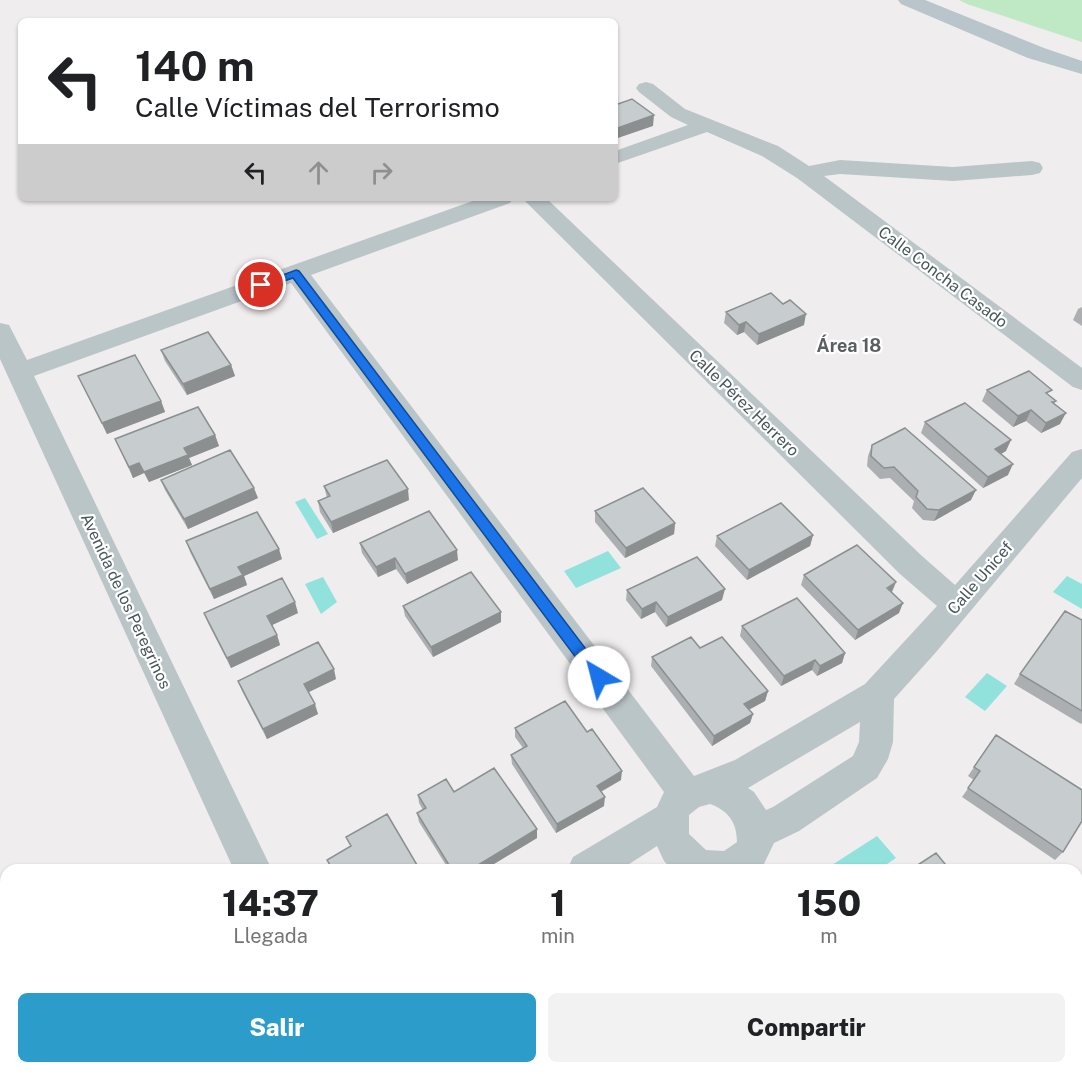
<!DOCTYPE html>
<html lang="es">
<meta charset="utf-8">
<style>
body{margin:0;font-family:"Public Sans",sans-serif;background:#f2f2f2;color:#202124;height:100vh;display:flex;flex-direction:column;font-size:22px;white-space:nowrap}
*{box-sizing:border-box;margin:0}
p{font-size:20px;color:#757577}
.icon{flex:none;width:33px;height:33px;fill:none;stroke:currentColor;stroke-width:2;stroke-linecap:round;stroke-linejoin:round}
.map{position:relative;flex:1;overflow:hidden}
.panel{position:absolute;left:0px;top:864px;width:1083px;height:210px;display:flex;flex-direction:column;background:#fff;border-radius:18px 18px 0 0;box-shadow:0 2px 4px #0004}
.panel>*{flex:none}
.guide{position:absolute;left:18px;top:18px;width:600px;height:183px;border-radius:9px;box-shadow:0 2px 4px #0004;background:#fff;color:#202124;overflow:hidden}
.pin{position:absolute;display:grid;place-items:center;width:51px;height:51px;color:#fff;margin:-26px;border:3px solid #fff;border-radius:50%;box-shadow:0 2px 6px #0007}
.me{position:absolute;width:66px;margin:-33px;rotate:323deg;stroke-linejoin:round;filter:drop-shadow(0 0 4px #0008)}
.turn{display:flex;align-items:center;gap:21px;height:126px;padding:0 18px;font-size:27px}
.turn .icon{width:78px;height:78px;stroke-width:2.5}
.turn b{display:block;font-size:42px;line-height:51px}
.lanes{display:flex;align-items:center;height:57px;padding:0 18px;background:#0003;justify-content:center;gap:30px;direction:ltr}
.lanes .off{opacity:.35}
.eta{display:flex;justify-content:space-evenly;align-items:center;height:102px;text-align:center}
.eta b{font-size:36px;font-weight:800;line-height:42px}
.primary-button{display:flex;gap:12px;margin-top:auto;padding:12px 18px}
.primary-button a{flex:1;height:69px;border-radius:9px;background:#2c9ccb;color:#fff;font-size:24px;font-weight:800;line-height:69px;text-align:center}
.primary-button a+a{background:#f2f2f2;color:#202124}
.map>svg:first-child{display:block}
.green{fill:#bfe9c4}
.water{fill:#91e2dc}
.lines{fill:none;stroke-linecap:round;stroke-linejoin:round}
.street{fill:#bac5c8;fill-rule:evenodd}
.secondary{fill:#b8c5ca;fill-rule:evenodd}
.wall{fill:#abafb1}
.shaded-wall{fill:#8b8f90}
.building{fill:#c7ccce;stroke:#8b8f90;stroke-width:1.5}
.route{fill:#1a73e8;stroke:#114b97;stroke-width:1.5}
.labels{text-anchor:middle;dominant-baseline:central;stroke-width:4.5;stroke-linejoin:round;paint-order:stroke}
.street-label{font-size:16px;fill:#475558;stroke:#fff}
.neighbourhood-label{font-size:18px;font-weight:bold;fill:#5a5f61;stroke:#fff}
</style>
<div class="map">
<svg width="1082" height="1074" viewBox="0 0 1082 1074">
<rect width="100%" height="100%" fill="#efedee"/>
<path class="green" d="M959 0H1082V42L967 4Z
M245 1068H382V1074H243Z"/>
<path class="water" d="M305 498 328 534 317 539 295 502Z
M608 551 621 568 576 588 564 571Z
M1067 576 1082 584V609L1053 592Z
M323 577 337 602 321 614 305 584Z
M987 673 1007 686 985 711 965 697Z
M877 836 896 858 878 870H836L832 865Z"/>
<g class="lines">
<path class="street" d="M646 82 653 84 685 109 778 146 809 166 840 160 953 167 1032 161 1040 163 1043 168 1040 173 1032 175 953 181 840 174 824 176 1082 368V390L1073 387 797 178 762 156 707 132 615 164V151L688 125 671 117 639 92 636 88 639 84Z
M481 198H513L510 203 311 275 694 776 735 760 865 684 937 606 900 574 522 198H546L922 556 955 585 1072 452 1082 449V478L937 651 894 699 893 742 888 759 877 778 799 831 774 843 761 870H672L664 861 657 846 620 870H567L573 857 657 807 664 792 291 283 34 376 272 870H234L0 359V323L9 325 27 360ZM860 722 859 742 853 756 773 807 766 810 754 792 748 788ZM710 804C729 811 737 823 737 842L724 851 706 850 689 834V815L699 807Z
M197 1068H239L238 1074H196Z
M391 1068H434L431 1074H388Z
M875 1068H918L921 1074H878Z"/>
<path class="secondary" d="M898 0H925L1044 48 1082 61V74L1028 58 901 4Z"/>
</g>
<path class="wall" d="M1082 307V326L1073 320 1078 309Z
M726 312 804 325 757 345 744 332 737 335 724 323Z
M161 350 231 365 235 376 187 395 165 361Z
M78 376 161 401 165 412 107 434Z
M987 390 1049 396 1056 401 1054 404 1060 424 1041 433 1026 421 1013 427 982 401Z
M925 422 1006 451 1001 454 1008 475 983 488 921 433Z
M215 435 219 446 189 458 192 465 149 482 144 473 133 478 115 439Z
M872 445 971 500 934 521 923 520 912 508 914 501 890 478 880 479 867 466 868 456Z
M161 480 258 498 188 529 165 490Z
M324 486 409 500 333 533 320 512 318 501 327 498Z
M595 511 675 523 674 534 625 558 595 522Z
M813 535 810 546 747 580 715 546 717 536Z
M186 541 282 559 244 576 247 585 214 599 190 552Z
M360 543 458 560 407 584 396 569 378 577 362 553Z
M804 575 892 592 899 613 855 640 801 585Z
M627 590 722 600 666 627 655 612 641 619 626 600Z
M403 606 501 612V622L433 657 405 616Z
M204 613H298L272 625 277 635 280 645 231 668 208 623Z
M1082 620V723L1081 724 1014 684 1020 674Z
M742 626 845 653 842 663 817 676 812 670 781 686 740 636Z
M652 657 768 691 765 701 749 710 753 714 750 723 712 746 651 666Z
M336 679 308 692 318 714 267 739 242 691 238 681Z
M515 728 621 780 601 792 604 806 556 833 512 764 511 755 523 748 515 737Z
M996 735 1063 852 1055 860 962 797 974 780 968 776Z
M454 792 537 838 484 870H449L419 822 417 813 423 810 419 803 418 795Z
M712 1068H813L804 1074H716Z"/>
<path class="shaded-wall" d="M654 115 653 126 615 139V129Z
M806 314 804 325 757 345 759 334Z
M746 322 744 332 737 335 739 325Z
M231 365 235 376 187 395 183 384Z
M161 401 165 412 107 434 102 423Z
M1031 410 1026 421 1013 427 1018 416Z
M1066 413 1060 424 1041 433 1046 423Z
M215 435 219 446 189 458 192 465 149 482 144 472 184 448Z
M1011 440 1006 451 990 460 995 449Z
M139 463 144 473 133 478 129 467Z
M1013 464 1008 475 983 488 988 477Z
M254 488 258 498 188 529 184 519Z
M408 489 409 500 333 533 331 522Z
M976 490 971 500 934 521 939 510Z
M675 523 674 534 625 558 626 548Z
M813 535 810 546 747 580 749 570Z
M279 549 282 559 244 576 247 585 214 599 210 589 238 567Z
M457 550 458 560 407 584 405 574Z
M395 558 396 569 378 577 376 567Z
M896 582 892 592 887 588Z
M725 589 722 600 666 627 668 617Z
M295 602 298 613 270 626 267 616Z
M656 602 655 612 641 619 642 609Z
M903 603 899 613 855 640 858 630Z
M501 612V622L433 657 431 647Z
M277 635 280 645 231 668 227 658Z
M845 653 842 663 817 676 820 666Z
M815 660 812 670 781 686 784 676Z
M334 669 336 679 307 693 304 684Z
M768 691 765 701 742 713 744 704Z
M315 704 318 714 267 739 263 729Z
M753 714 750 723 712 746 714 736Z
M622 771 621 780 596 794 597 786Z
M605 797 604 806 556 833 557 824Z
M537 829V838L484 870H470Z
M809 1068H813L804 1074H800Z"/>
<path class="building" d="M632 99 654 115 615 129V105Z
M771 293 783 304 790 300 806 314 759 334 746 322 739 325 726 312Z
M208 332 231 365 183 384 161 350Z
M135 355 161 401 102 423 78 376Z
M1029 371 1052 390 1046 393 1056 401 1052 402 1066 413 1046 423 1031 410 1018 416 987 390Z
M965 403 1011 440 995 449 1013 464 988 477 925 422Z
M198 407 215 435 184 448 188 455 144 472 139 463 129 467 115 439Z
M905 428 976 490 939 510 927 509 916 497 918 491 894 467 884 468 871 456 872 445Z
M230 450 254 488 184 519 161 480Z
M387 460 408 489 331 522 318 501 330 496 324 486Z
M643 488 675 523 626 548 595 511Z
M781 503 813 535 749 570 717 536Z
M429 511 457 550 405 574 395 558 376 567 360 543Z
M257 512 279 549 238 567 243 575 210 589 186 541Z
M857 545 896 582 887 588 903 603 858 630 804 575Z
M697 557 725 589 668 617 656 602 642 609 627 590Z
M471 572 501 612 431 647 403 606Z
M282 578 295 602 267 616 277 635 227 658 204 613Z
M797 598 845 653 820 666 815 660 784 676 742 626Z
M1065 611 1082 620V711L1020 674Z
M691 637 700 648 722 637 768 691 744 704 753 714 714 736 652 657Z
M318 642 334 669 304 684 315 704 263 729 238 681Z
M565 701 587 732 592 729 622 771 597 786 605 797 557 824 511 755 527 746 515 728Z
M996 735 1082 790V821L1063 852 968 788 980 771 974 767Z
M494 768 537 829 470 870H452L417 813 426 808 418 795 446 779 454 792Z
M387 814 420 870H333L327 860 351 846 346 837Z
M936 853 950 870H910Z
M611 1068H695L699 1074H602Z
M719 1068H809L800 1074H723Z"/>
<path class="route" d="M296 270 299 271 604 673 607 677 604 682 599 684 594 682 293 278 261 289 256 285Z"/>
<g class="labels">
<g class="street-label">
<text transform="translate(943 277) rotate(37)">Calle Concha Casado</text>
<text transform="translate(744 403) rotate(44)">Calle Pérez Herrero</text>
<text transform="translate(980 578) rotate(-49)">Calle Unicef</text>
<text transform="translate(126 601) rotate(65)">Avenida de los Peregrinos</text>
</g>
<g class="neighbourhood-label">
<text x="849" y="345">Área 18</text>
</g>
</g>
</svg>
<div class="pin" style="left:261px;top:285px;background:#d93025"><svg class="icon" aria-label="arrive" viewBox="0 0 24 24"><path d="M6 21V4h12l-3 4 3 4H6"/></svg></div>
<svg class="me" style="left:599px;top:677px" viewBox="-20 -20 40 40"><circle r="19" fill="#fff"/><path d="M0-13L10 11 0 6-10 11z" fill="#1a73e8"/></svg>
<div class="guide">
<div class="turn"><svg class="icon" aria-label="left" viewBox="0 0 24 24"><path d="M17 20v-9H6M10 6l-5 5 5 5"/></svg><div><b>140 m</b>Calle Víctimas del Terrorismo</div></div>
<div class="lanes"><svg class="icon" aria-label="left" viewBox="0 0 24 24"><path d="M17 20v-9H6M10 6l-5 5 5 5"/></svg><svg class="icon off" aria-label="ahead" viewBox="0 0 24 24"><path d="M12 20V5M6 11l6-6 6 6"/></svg><svg class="icon off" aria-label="right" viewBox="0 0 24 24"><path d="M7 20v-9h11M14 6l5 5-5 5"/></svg></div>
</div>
<section class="panel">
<div class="eta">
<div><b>14:37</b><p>Llegada</p></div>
<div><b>1</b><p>min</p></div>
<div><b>150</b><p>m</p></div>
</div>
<div class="primary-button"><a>Salir</a><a>Compartir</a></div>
</section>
</div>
